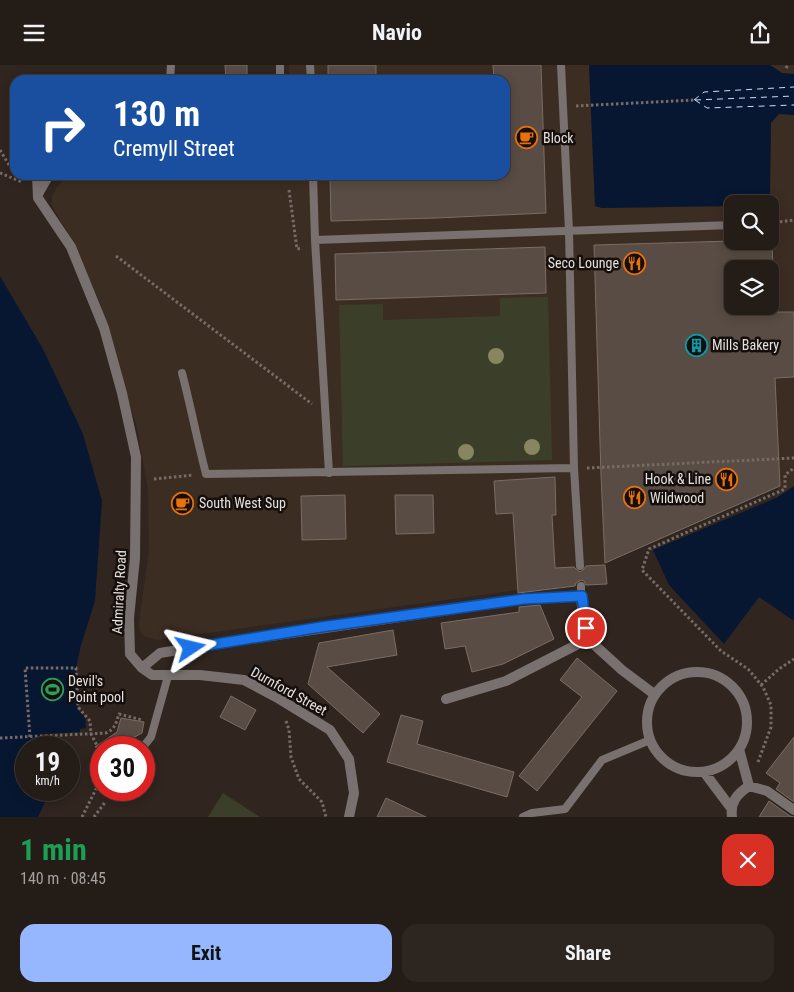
<!DOCTYPE html>
<meta charset="utf-8">
<style>
body{margin:0;font-family:"Roboto Condensed",sans-serif;background:#2c2520;color:#f1f3f6;height:100vh;display:flex;flex-direction:column;font-size:19px;white-space:nowrap}
*{box-sizing:border-box;margin:0}
p{font-size:16px;color:#a3a1a1}
.icon{flex:none;width:28px;height:28px;fill:none;stroke:currentColor;stroke-width:2;stroke-linecap:round;stroke-linejoin:round}
.map{position:relative;height:752px;overflow:hidden}
.side{display:flex;flex-direction:column;background:#241c17;flex:1}
.side>*{flex:none}
.top-card{position:absolute;left:10px;top:10px;width:500px;height:105px;border-radius:15px;box-shadow:0 2px 12px #0003,0 0 0 1px #413a36;background:#1a4fa0;color:#fff;overflow:hidden}
.buttons{position:absolute;left:724px;top:130px;display:grid;gap:10px}
.buttons a{display:grid;place-items:center;width:55px;height:55px;border-radius:10px;background:#241c17;box-shadow:0 2px 12px #0003,0 0 0 1px #413a36;font-size:25px}
.speed{position:absolute;left:15px;top:671px;display:flex;gap:10px;font-size:25px;font-weight:700;text-align:center}
.speed>*{display:grid;place-content:center;width:65px;height:65px;border-radius:50%;background:#241c17;box-shadow:0 2px 12px #0003,0 0 0 1px #413a36;line-height:1}
.speed small{font-size:12px;font-weight:400}
.speed .limit{border:8px solid #d22;background:#fff;color:#111}
.pin{position:absolute;display:grid;place-items:center;width:42px;height:42px;color:#fff;margin:-21px;border:2px solid #fff;border-radius:50%;box-shadow:0 1px 5px #0007}
.me{position:absolute;width:55px;margin:-28px;rotate:80deg;stroke-linejoin:round;filter:drop-shadow(0 0 4px #0008)}
.turn{display:flex;align-items:center;gap:18px;height:105px;padding:0 20px;font-size:22px}
.turn .icon{width:65px;height:65px;stroke-width:2.5}
.turn b{display:block;font-size:35px;line-height:42px}
.round{display:grid;place-items:center;flex:none;width:52px;height:52px;border-radius:15px;background:#2c2520}
.overview{display:flex;align-items:center;justify-content:space-between;height:85px;padding:0 20px}
h1{font-size:30px;font-weight:700;line-height:38px;color:#1e9e55}
.primary-button{display:flex;gap:10px;margin-top:auto;padding:10px 20px}
.primary-button a{flex:1;height:58px;border-radius:15px;background:#96b6fd;color:#111;font-size:20px;font-weight:700;line-height:58px;text-align:center}
.primary-button a+a{background:#2c2520;color:#f1f3f6}
header{display:flex;justify-content:space-between;align-items:center;height:65px;padding:0 20px;background:#241c17;font-size:22px;font-weight:700}
.map>svg:first-child{display:block}
.built{fill:#3c2d23;fill-rule:evenodd}
.green{fill:#3b3e29}
.water{fill:#081731}
.lines{fill:none;stroke-linecap:round;stroke-linejoin:round}
.ferry{stroke:#c9ddfe;stroke-width:1;stroke-dasharray:6 5;stroke-linecap:butt}
.building{fill:#584c44;stroke:#7a6d65}
.path{stroke:#766c67;stroke-width:3;stroke-dasharray:2.5 2.5;stroke-linecap:butt}
.lane{stroke:#78716f;stroke-width:8}
.street{stroke:#78716f;stroke-width:10}
.tree{fill:#878660}
.route-casing{stroke:#114b97;stroke-width:12}
.route{stroke:#1a73e8;stroke-width:9}
.labels{text-anchor:middle;dominant-baseline:central;stroke-width:5;stroke-linejoin:round;paint-order:stroke}
.poi-label{font-size:14px;fill:#e7e0dc;stroke:#140f0d;text-anchor:start}
.street-label{font-size:14px;fill:#e7e0dc;stroke:#140f0d}
</style>
<header><svg class="icon" aria-label="menu" viewBox="0 0 24 24"><path d="M4 6h16M4 12h16M4 18h16"/></svg>Navio<svg class="icon" aria-label="share" viewBox="0 0 24 24"><path d="M12 15V3M7 8l5-5 5 5M5 13v7h14v-7"/></svg></header>
<div class="map">
<svg width="794" height="752" viewBox="0 0 794 752">
<rect width="100%" height="100%" fill="#30251f"/>
<path class="built" d="M289 0H589L595 140 602 143 732 141V176H770V139H765L770 129 771 58 779 49 794 50V421L776 433 779 421 614 494 605 500 607 519 518 525 157 575 144 571 140 566 139 558 149 486 148 425 137 363 99 236 67 166 52 141V131L57 122 68 110H505V15H289ZM732 204H770V241H732Z
M770 0H794V9L782 8Z"/>
<path class="green" d="M548 232 552 395 343 401 339 240 383 239V255L500 251V233Z
M223 728 260 752H208Z"/>
<path class="water" d="M589 0H770L782 8 794 9V50L779 49 771 58 770 129 765 139H732V141L602 143 595 141Z
M0 211 44 286 83 369 102 436 95 536 81 580 76 603 77 644 85 652 86 663 80 664V667L43 669 42 678H61L60 682H26V725H51L38 752H0Z
M794 421V556L759 532 724 579 669 520 653 485 776 433Z"/>
<g class="lines">
<path class="ferry" d="M694 35 704 27 794 22
M695 35 707 43 794 40
M695 35 794 31"/>
</g>
<path class="building" d="M225 0H247V15H226Z
M328 0H376V15H328Z
M493 0H541L546 148 436 153 331 156 330 110H505V15H494Z
M732 176H772L773 204H732V241H774V247H794V312L775 313 780 421 605 498 601 410 594 180Z
M545 182 546 228 336 235 335 189Z
M555 412 556 450H552L555 503 574 502 576 504 580 507 583 505 586 501 605 500 607 519 586 520 584 516 581 515 576 518 575 521 518 528 513 448 496 449 494 416Z
M345 430 346 474 302 475 301 431Z
M395 430H433L434 468 396 469Z
M540 540 554 574 503 599 472 607 465 581 445 584 441 558 519 547V542Z
M393 565 397 590 327 602 380 649 363 668 308 619 319 578Z
M577 593 617 626 537 726 519 711 582 632 560 615Z
M231 631 256 645 245 665 220 652Z
M401 650 423 656 417 679 514 707 507 732 387 697Z
M121 653 144 657 142 668 131 674 130 682H95L117 667Z
M794 672V737L776 724 780 718 766 708Z
M386 733 426 752H377Z
M769 736 790 751 794 752H759Z"/>
<g class="lines">
<path class="path" d="M786 3 788 0
M576 41 694 35
M0 85 9 100 15 107
M0 108 22 117
M17 110 22 115
M289 125 297 184 302 183
M770 158 794 155
M116 191 312 339
M587 403 794 393
M154 414 193 410
M761 620 779 604 794 594
M286 656 289 665 291 692 299 714 322 737 326 752
M30 672 25 603H76L78 642 90 656 91 669 101 688
M0 673 106 668C115 664 116 658 119 649L142 655
M758 697 771 662V640L763 622 748 604 721 586 642 505 649 484 785 424V410L794 403
M82 752 101 714
M94 752 106 736"/>
<path class="lane" d="M310 0 311 15
M561 0 569 166 574 403 580 501
M170 15 171 0
M280 15V0
M313 110 315 175 329 408
M38 131 50 110
M315 175 732 160
M182 308C191 342 197 375 206 409L574 403
M581 521V531
M143 682 151 672 168 611
M113 725H114
M523 752 532 748 565 744 602 695 650 675"/>
<path class="street" d="M37 110 38 133 71 182 104 263 122 328 136 392 135 493 129 553 130 589 142 603 152 610H200L244 615 276 632 330 665 349 694 354 728 349 752
M142 603 160 588 222 578 524 534 581 531 583 553 588 574 622 605 654 629
M647 657a50 50 0 1 1 100 0a50 50 0 1 1-100 0Z
M446 634 506 616 588 574
M739 684 749 721
M704 707 731 743
M749 721 767 726 794 745
M732 752C730 737 737 729 749 721"/>
</g>
<g class="tree">
<circle cx="496" cy="291" r="8"/>
<circle cx="532" cy="382" r="8"/>
<circle cx="466" cy="387" r="8"/>
</g>
<g class="lines">
<defs>
<path id="route" d="M191 583 321 562 524 534 582 531 586 563"/>
</defs>
<use href="#route" class="route-casing"/>
<use href="#route" class="route"/>
</g>
<defs>
<symbol id="cafe-ring" viewBox="-11 -11 22 22"><circle r="9.5" fill="#140f0d" stroke="#e8710a" stroke-width="1.5"/><path d="M-5.5-4.5H6V0H3Q3 3.5 0 3.5H-2.5Q-5.5 3.5-5.5 0ZM3-3.2v2h1.7v-2ZM-6 4.5H4V6H-6Z" fill="#e8710a"/></symbol>
<symbol id="restaurant-ring" viewBox="-11 -11 22 22"><circle r="9.5" fill="#140f0d" stroke="#e8710a" stroke-width="1.5"/><path d="M-5-6h1v4h1v-4h1v4h1v-4h1v5L-1.5 .5V6h-2V.5L-5-1ZM5-6V6H3V1.5H1.5Q1.5-4 5-6Z" fill="#e8710a"/></symbol>
<symbol id="building-ring" viewBox="-11 -11 22 22"><circle r="9.5" fill="#140f0d" stroke="#0f9aa8" stroke-width="1.5"/><path d="M-4-6H4V6H1V3H-1V6H-4ZM-2.5-4.3h1.7v1.8h-1.7ZM.8-4.3h1.7v1.8H.8ZM-2.5-1h1.7V.8h-1.7ZM.8-1h1.7V.8H.8Z" fill="#0f9aa8"/></symbol>
<symbol id="stadium-ring" viewBox="-11 -11 22 22"><circle r="9.5" fill="#140f0d" stroke="#2e9e5b" stroke-width="1.5"/><path d="M0-5a6.5 5 0 1 0 0 10a6.5 5 0 1 0 0-10ZM-3.5-1.8h7v3.6h-7Z" fill="#2e9e5b"/></symbol>
</defs>
<g fill-rule="evenodd">
<use href="#cafe-ring" x="514" y="60" width="25" height="25"/>
<use href="#restaurant-ring" x="622" y="186" width="25" height="25"/>
<use href="#building-ring" x="684" y="268" width="25" height="25"/>
<use href="#restaurant-ring" x="714" y="402" width="25" height="25"/>
<use href="#restaurant-ring" x="622" y="420" width="25" height="25"/>
<use href="#cafe-ring" x="170" y="426" width="25" height="25"/>
<use href="#stadium-ring" x="40" y="612" width="25" height="25"/>
</g>
<g class="labels">
<g class="poi-label">
<text x="543" y="73">Block</text>
<text x="619" y="198" text-anchor="end">Seco Lounge</text>
<text x="712" y="280">Mills Bakery</text>
<text x="711" y="414" text-anchor="end">Hook &amp; Line</text>
<text x="650" y="433">Wildwood</text>
<text x="199" y="438">South West Sup</text>
<text x="68" y="616">Devil's<tspan x="68" dy="16">Point pool</tspan></text>
</g>
<g class="street-label">
<text transform="translate(119 527) rotate(-87)">Admiralty Road</text>
<text transform="translate(289 626) rotate(29)">Durnford Street</text>
</g>
</g>
</svg>
<div class="buttons">
<a><svg class="icon" aria-label="search" viewBox="0 0 24 24"><circle cx="10" cy="10" r="6"/><path d="M15 15l6 6"/></svg></a>
<a><svg class="icon" aria-label="layers" viewBox="0 0 24 24"><path d="M12 4l9 5-9 5-9-5zM3 14l9 5 9-5"/></svg></a>
</div>
<div class="speed"><div>19<small>km/h</small></div><div class="limit">30</div></div>
<div class="pin" style="left:586px;top:563px;background:#d93025"><svg class="icon" aria-label="arrive" viewBox="0 0 24 24"><path d="M6 21V4h12l-3 4 3 4H6"/></svg></div>
<svg class="me" style="left:191px;top:583px" viewBox="-20 -20 40 40"><path d="M0-17L14 15 0 8-14 15z" fill="#1a73e8" stroke="#fff" stroke-width="4"/></svg>
<div class="top-card">
<div class="turn"><svg class="icon" aria-label="right" viewBox="0 0 24 24"><path d="M7 20v-9h11M14 6l5 5-5 5"/></svg><div><b>130 m</b>Cremyll Street</div></div>
</div>
</div>
<section class="side">
<div class="overview"><div><h1>1 min</h1><p>140 m · 08:45</p></div><a class="round" style="background:#d93025;color:#fff"><svg class="icon" aria-label="close" viewBox="0 0 24 24"><path d="M6 6l12 12M18 6L6 18"/></svg></a></div>
<div class="primary-button"><a>Exit</a><a>Share</a></div>
</section>
